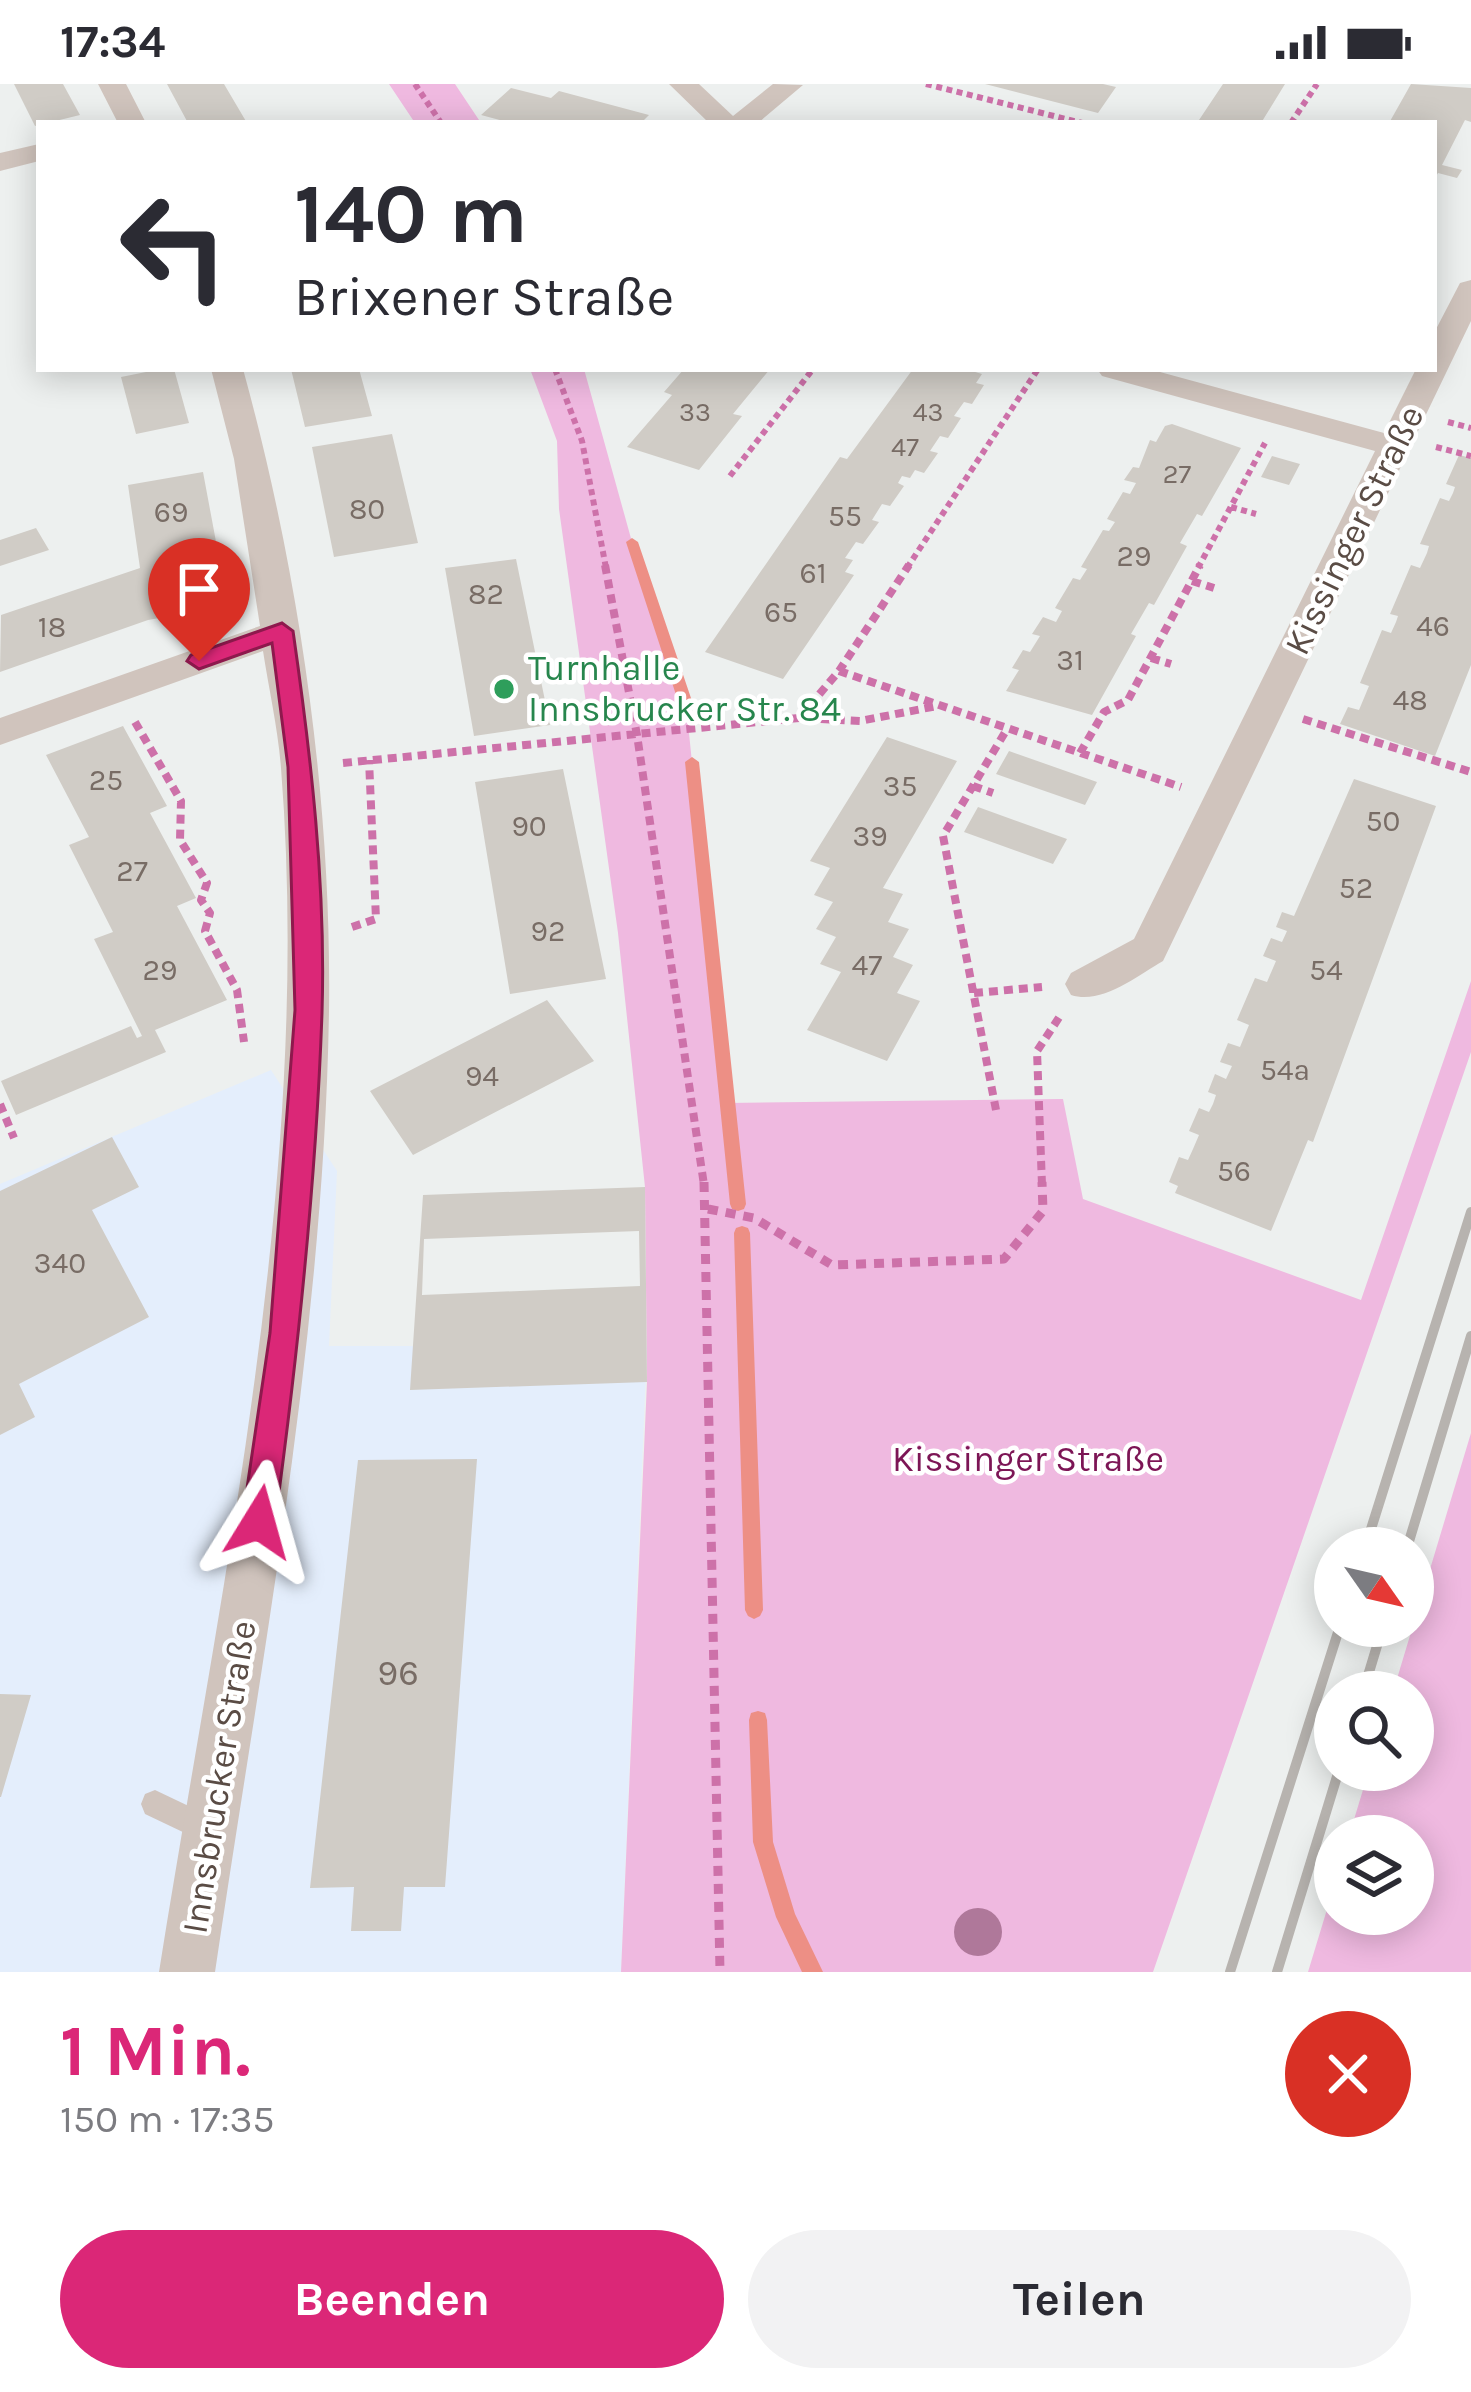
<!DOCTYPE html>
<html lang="de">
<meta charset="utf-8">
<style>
body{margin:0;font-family:Karla,sans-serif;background:#f2f2f3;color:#2b2b33;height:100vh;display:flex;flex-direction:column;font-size:45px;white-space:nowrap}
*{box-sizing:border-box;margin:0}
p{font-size:39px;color:#7c7c81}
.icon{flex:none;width:66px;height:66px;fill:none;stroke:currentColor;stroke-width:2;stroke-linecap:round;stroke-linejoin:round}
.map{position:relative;height:1888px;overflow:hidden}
.side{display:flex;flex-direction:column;background:#fff;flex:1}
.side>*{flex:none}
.hud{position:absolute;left:36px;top:36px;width:1401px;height:252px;border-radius:0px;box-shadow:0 6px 30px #0003;background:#fff;color:#2b2b33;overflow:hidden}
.needle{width:78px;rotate:124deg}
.buttons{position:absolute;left:1314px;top:1443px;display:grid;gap:24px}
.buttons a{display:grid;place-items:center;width:120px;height:120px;border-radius:50%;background:#fff;box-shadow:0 6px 30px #0003;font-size:60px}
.pin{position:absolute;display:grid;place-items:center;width:102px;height:102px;color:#fff;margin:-123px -51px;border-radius:50% 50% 50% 0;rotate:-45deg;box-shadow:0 0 12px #0007}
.pin .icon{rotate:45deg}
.me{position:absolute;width:132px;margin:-66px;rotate:8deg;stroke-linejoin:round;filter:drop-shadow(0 0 9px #0008)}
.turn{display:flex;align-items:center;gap:42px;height:252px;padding:0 60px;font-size:54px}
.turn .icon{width:156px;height:156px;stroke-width:2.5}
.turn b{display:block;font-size:84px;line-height:102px}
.round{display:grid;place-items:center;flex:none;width:126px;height:126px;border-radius:63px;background:#f2f2f3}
.summary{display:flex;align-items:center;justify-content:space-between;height:204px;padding:0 60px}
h1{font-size:72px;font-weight:700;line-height:90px;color:#db2777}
.action{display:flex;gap:24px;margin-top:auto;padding:24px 60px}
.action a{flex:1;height:138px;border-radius:72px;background:#db2777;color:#fff;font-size:48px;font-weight:700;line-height:138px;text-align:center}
.action a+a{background:#f2f2f3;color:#2b2b33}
.status{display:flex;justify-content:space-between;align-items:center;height:84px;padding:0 60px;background:#fff;direction:ltr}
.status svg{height:33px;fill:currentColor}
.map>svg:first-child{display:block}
.commercial{fill:#e4eefc}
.green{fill:#efb9e0}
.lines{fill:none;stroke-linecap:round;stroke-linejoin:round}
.stream{fill:#ed8f85;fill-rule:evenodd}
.building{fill:#d0ccc6;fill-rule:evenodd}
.path-far2{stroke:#cd71a9;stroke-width:6;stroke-dasharray:6 4.5;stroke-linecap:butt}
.path-far1{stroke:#cd71a9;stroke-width:8;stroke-dasharray:9 6;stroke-linecap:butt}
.path{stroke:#cd71a9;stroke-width:9;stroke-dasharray:10 8;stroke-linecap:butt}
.lane{fill:#d0c4bd;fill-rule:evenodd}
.street{fill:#d0c4bd;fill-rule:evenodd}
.rail{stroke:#b7b3af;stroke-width:10}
.tree{fill:#af789a}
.route{fill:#db2777;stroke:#8e194d;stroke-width:3}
.leisure-dot{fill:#2e9e5b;stroke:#fff;stroke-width:4.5}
.labels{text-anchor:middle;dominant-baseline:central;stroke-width:9;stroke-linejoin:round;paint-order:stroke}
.far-number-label{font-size:27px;fill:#786c65}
.number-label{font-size:30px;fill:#786c65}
.street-label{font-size:36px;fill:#5a4c45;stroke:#fff}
.leisure-label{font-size:36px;fill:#27864d;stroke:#fff;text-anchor:start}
.park-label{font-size:36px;fill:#7c1555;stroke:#fff}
.near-number-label{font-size:36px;fill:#786c65}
</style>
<div class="status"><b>17:34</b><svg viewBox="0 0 49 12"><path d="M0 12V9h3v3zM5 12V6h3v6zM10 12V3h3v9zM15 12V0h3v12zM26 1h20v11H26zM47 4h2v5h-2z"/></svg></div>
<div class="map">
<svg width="1471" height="1888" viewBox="0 0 1471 1888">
<rect width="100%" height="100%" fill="#edf0ef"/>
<path class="commercial" d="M271 986 337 1087 329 1262H647L621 1888H0V1100Z"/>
<path class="green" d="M389 0H455L481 39H415Z
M530 285H584L632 458 686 620 727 1019 1063 1015 1083 1115 1361 1216 1471 897V968L1153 1888H621L647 1298 645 1103 618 849 559 425 557 357Z
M1471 1349V1888H1308L1335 1799V1830H1413V1752H1349L1369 1686H1413V1608H1393Z"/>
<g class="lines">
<path class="stream" d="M632 454 638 458 693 620 691 623 686 625 679 620 626 458Z
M692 673 699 678 746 1120 744 1125 738 1127 732 1125 730 1120 685 678Z
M742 1142 748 1144 750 1149 763 1526 760 1532 754 1535 748 1532 745 1526 734 1149 736 1144Z
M758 1627 765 1629 767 1636 773 1758 795 1830 823 1888H802L776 1833 753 1758 749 1636 751 1629Z"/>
</g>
<path class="building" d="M14 0H63L80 31 35 42Z
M167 0H224L247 39H188Z
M985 0H1103L1116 3 1098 29Z
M1223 0H1285L1261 39H1197Z
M1411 0 1471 4V38L1465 36 1442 81 1462 86 1457 94 1438 89 1434 96V39H1389Z
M511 4 551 14 559 7 649 31 641 39H511L481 31Z
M161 285H174L189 339 136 350 121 293Z
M291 285H359L372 332 305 343Z
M684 285H770L733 330 742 332 699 386 627 363 672 311 664 308Z
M913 285H965L982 290 976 299 984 301 972 320 964 318 954 332 961 334 948 354 940 352 930 367 938 369 924 389 915 386 910 394 902 392 898 399 904 402 890 422 882 420 872 436 879 438 863 460 856 458 845 474 853 476 845 488 854 491 783 595 705 568 840 373 847 375Z
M1172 340 1241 364 1202 432 1197 430 1180 459 1187 462 1154 521 1149 519 1131 550 1136 552 1092 631 1006 607 1019 586 1012 584 1023 566 1030 568 1040 552 1032 550 1043 533 1056 538 1062 527 1055 524 1073 494 1080 496 1087 485 1081 483 1103 446 1109 447 1115 438 1107 435 1123 408 1130 410 1136 399 1124 396 1133 383 1139 384 1150 356 1156 358 1165 342Z
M392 350 418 459 334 473 312 363Z
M1459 371 1471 374V581L1435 672 1340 640 1348 623 1359 626 1369 602 1360 599 1382 546 1391 549 1396 538 1398 532 1390 530 1411 481 1420 484 1427 469 1429 462 1420 460 1440 414 1449 417 1453 409 1455 403 1446 400Z
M1272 372 1300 380 1289 401 1261 393Z
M203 388 228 522 148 536 0 588 1 531 140 484 128 401Z
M36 444 49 466 0 482V456Z
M516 475 550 641 474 652 445 484Z
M123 642 167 722 150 729 196 814 177 822 227 916 155 946 166 968 16 1031 1 997 131 942 137 954 142 952 94 855 113 848 69 761 89 753 46 671Z
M887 653 957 677 883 804 903 810 888 838 909 845 893 873 913 881 897 909 920 917 887 977 807 946 841 888 820 880 836 853 816 845 833 818 814 811 830 784 810 777Z
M1009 667 1097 698 1085 721 996 690Z
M563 685 606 895 510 910 475 698Z
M1354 695 1436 722 1313 1058 1308 1056 1271 1147 1175 1109 1178 1102 1169 1098 1179 1073 1188 1076 1193 1065 1199 1051 1189 1047 1199 1024 1209 1028 1213 1020 1216 1011 1208 1008 1215 990 1226 995 1232 982 1220 978 1228 959 1240 963 1249 941 1237 936 1255 894 1267 898 1276 877 1263 872 1271 854 1282 858 1287 847 1276 843 1282 828 1294 832Z
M978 723 1067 755 1053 780 964 748Z
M547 916 594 977 413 1071 370 1007Z
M112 1053 139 1103 92 1126 149 1233 19 1300 35 1333 0 1351V1107Z
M645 1103 647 1298 410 1306 423 1111ZM639 1147 640 1202 422 1211 424 1155Z
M477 1375 445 1803H404L401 1847H351L354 1803 310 1804 358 1376Z
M0 1610 31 1611 1 1713H0Z"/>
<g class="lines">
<path class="path-far2" d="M415 0 441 39
M926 0 1082 39
M1291 39 1317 0
M555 285 582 357 606 484
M1448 338 1471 344
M1436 363 1471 372
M730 392 813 285
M1231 423 1256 430
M907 484 1038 285
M1198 484 1265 359"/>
<path class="path-far1" d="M605 481 637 651 704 1101
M1192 497 1214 504
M1151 574 1171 580
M839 587 1181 703
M800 633 839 587 909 481
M1303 635 1471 688
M135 638 181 717 180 756 207 799 201 816 210 829 205 847 237 906 244 958
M1080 669 1104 628 1128 616 1200 481
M343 679 799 634 860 637 937 622
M973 702 993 709
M352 843 376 835 369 676
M974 909 1042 903
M0 1020 14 1054
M996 1026 943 752 1007 645
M1042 1101 1037 967 1062 929"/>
<path class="path" d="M704 1098 720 1888
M708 1125 754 1134 832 1181 1004 1175 1043 1127 1042 1098"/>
<path class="lane" d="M155 1706 218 1736 222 1746 218 1756 208 1760 145 1730 141 1720 145 1710Z"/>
<path class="street" d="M98 0H126L146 39H118Z
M669 0H699L733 32 773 0 803 1 758 39H709Z
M39 60V77L0 87V69Z
M1471 196V237L1163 877C1137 892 1102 921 1071 911L1065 900 1071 889 1134 855 1375 367 1102 292 1097 285H1149L1384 349 1416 285H1434V249L1460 199Z
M211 285H243C299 488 332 715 329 927 324 1249 262 1570 215 1888H159C222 1492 313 1087 281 684 278 645 269 606 263 567L0 661V634L260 542 234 375Z"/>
<path class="rail" d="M1365 1464 1471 1128
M1407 1464 1471 1252
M1363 1608 1383 1542
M1230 1888 1340 1542
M1277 1888 1339 1686"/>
</g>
<circle class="tree" cx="978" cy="1848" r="24"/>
<path class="route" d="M282 539 293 547C311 672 326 802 322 929 316 1100 298 1269 275 1438L270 1449 259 1453 247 1449 242 1438 270 1249 295 926 288 683 272 559 199 585 187 577 191 571Z"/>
<circle class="leisure-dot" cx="504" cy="605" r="12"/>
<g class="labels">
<g class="far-number-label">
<text x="695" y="328">33</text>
<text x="928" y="328">43</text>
<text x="905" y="363">47</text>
<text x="1177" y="390">27</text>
</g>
<g class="number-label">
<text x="367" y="425">80</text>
<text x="171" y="428">69</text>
<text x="845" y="432">55</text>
<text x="1134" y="472">29</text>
<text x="813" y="489">61</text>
<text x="486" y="510">82</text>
<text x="781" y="528">65</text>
<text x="1433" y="542">46</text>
<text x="52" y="543">18</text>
<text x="1070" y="576">31</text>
<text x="1410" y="616">48</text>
<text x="106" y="696">25</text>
<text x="900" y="702">35</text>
<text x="1383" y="737">50</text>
<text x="529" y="742">90</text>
<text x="870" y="752">39</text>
<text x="132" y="787">27</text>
<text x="1356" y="804">52</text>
<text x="548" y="847">92</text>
<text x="867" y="881">47</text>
<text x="160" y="886">29</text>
<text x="1326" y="886">54</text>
<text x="1285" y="986">54a</text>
<text x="482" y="992">94</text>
<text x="1234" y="1087">56</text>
<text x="60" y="1179">340</text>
</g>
<g class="street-label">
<text transform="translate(1354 446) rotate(-64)">Kissinger Straße</text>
<text transform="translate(219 1693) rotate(-81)">Innsbrucker Straße</text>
</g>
<g class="leisure-label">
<text x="528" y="584">Turnhalle<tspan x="528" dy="41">Innsbrucker Str. 84</tspan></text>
</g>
<g class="park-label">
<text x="1028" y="1375">Kissinger Straße</text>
</g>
<g class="near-number-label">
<text x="398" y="1589">96</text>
</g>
</g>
</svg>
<div class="buttons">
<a><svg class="needle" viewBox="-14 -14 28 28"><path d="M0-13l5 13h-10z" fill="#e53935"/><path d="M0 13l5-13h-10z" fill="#7c7c81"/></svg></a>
<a><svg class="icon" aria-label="search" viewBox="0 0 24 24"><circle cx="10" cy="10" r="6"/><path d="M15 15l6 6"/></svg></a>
<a><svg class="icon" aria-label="layers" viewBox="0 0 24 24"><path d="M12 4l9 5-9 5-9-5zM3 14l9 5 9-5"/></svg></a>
</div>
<div class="pin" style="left:199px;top:577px;background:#d93025"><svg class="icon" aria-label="arrive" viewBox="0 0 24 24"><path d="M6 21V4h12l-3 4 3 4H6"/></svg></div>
<svg class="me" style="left:259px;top:1438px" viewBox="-20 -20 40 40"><path d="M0-17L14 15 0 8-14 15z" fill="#db2777" stroke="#fff" stroke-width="4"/></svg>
<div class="hud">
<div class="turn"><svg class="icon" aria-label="left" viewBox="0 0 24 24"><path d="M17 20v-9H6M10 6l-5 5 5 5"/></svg><div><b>140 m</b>Brixener Straße</div></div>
</div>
</div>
<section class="side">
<div class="summary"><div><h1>1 Min.</h1><p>150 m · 17:35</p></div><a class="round" style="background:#d93025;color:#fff"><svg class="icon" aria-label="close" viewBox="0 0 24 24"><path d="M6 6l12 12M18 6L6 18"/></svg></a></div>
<div class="action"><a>Beenden</a><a>Teilen</a></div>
</section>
